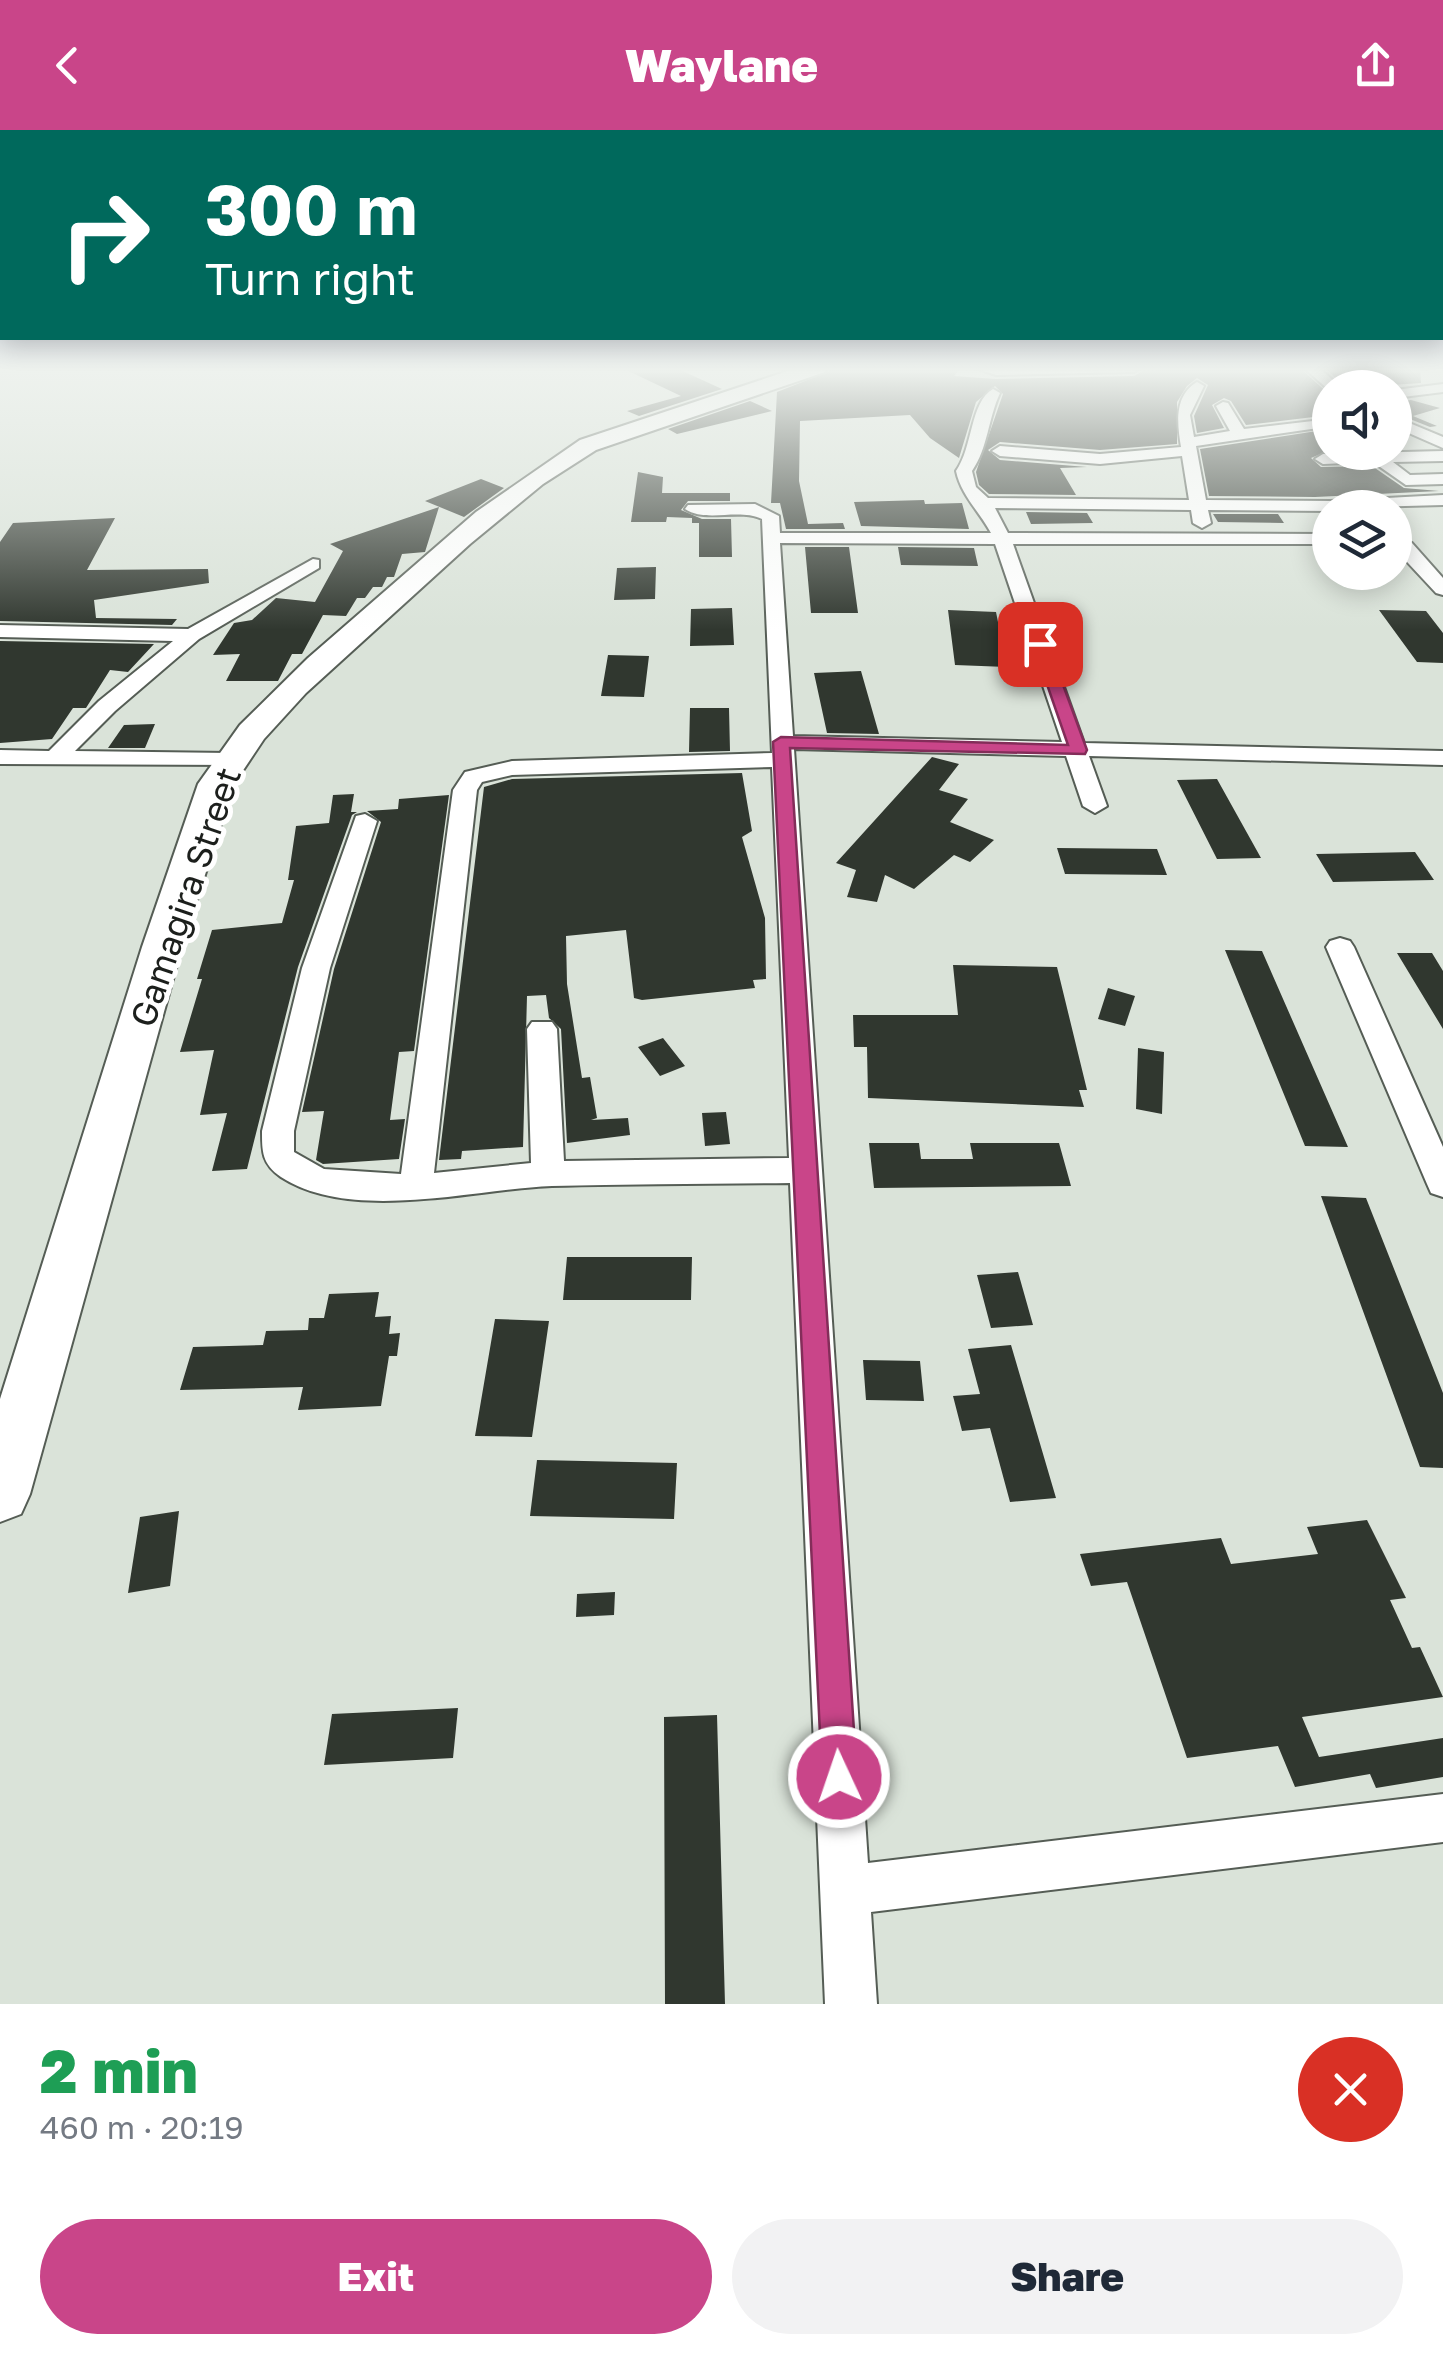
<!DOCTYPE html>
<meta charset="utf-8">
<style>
body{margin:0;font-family:"Golos Text",sans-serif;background:#f2f2f3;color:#1f2937;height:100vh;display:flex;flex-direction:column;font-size:38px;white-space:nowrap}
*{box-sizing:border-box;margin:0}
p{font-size:32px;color:#747a83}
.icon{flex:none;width:55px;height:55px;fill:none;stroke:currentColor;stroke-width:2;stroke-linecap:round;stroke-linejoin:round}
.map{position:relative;height:1874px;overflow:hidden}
.side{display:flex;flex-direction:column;background:#fff;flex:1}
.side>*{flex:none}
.banner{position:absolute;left:0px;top:0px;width:1445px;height:210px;box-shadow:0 5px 25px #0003;background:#00695c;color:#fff;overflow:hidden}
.controls{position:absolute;left:1312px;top:240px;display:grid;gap:20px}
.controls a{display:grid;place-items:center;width:100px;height:100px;border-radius:50%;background:#fff;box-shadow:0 5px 25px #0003;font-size:50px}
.pin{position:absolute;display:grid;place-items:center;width:85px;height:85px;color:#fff;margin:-42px;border-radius:20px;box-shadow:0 5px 15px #0006}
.me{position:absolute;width:110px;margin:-55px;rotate:357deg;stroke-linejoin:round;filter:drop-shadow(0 0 8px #0008)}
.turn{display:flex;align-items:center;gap:35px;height:210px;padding:0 40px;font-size:45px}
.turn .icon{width:130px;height:130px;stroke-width:2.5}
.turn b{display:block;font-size:70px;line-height:85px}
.round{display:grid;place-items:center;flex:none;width:105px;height:105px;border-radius:52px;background:#f2f2f3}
.head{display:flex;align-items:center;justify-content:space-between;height:170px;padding:0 40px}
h1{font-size:60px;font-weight:800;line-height:75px;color:#1e9e55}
.button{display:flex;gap:20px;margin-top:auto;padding:20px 40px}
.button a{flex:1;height:115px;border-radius:60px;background:#c94589;color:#fff;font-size:40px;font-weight:800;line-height:115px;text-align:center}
.button a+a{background:#f2f2f3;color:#1f2937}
header{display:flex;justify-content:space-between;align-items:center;height:130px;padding:0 40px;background:#c94589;color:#fff;font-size:45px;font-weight:800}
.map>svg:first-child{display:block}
.building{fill:#30372f}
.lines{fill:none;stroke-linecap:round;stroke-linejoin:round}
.street-casing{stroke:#555d55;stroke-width:4}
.secondary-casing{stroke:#555d55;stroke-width:4}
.street{fill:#fff;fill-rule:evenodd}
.secondary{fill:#fff;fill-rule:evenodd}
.route{fill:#c94589;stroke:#832d59;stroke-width:2.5}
.labels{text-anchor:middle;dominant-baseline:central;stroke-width:10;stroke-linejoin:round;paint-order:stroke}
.street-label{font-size:35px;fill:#1c1f1c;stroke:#fff}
</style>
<header><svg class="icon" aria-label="back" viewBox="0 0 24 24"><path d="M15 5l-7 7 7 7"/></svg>Waylane<svg class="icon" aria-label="share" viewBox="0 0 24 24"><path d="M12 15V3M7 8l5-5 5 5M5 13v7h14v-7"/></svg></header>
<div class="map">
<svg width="1443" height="1874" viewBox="0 0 1443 1874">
<rect width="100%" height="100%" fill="#dae3d9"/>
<path class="building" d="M622 238H676L722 259 639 286 627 281 681 266Z
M838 238H960L954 246 996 249 1134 246 1143 241 1207 238H1300L1330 265V285L1246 295 1231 271 1224 268 1212 275 1224 298 1197 303 1194 286 1208 255 1197 248 1187 256 1177 272V314L1100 320 1000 312 988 320 1000 330 1087 337 1060 338 1076 365 989 364 979 355 976 342 1003 264 995 256 976 272 959 328 930 308 910 285 800 291 799 351 808 394 843 393 845 399H786L780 373H771L777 262Z
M1325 238H1420L1421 253 1346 258Z
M1411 270 1440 278 1413 286 1437 296 1430 297 1395 283V272Z
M750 271 772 281 677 304 668 299Z
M1330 299V320L1311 328 1321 337 1372 336 1404 358 1439 361 1315 367 1209 366 1200 319Z
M638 342 663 347 662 363H730V371H688L681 380 702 389H731L732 427H699V393H692V388L667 387 666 392H631Z
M481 349 504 358 464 387 425 371Z
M924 370 925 374 962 373 969 399 861 396 854 372Z
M439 377 425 422 402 424 394 447H387L382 457H373L365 468H357L346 486 323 485 302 524H292L278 551H226L240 524 213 525 234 493 252 490 276 468 315 472 343 421 330 414Z
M1026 382 1087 383 1093 393 1031 394Z
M1213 384H1278L1284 393 1218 392Z
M115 388 87 440 208 439 209 453 94 470 96 488 177 489 172 495 0 491V412L13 393Z
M805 417H849L858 483H811Z
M898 417 974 418 978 436 901 435Z
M656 437 655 469 614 470 617 438Z
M732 478 734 515 690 516 691 479Z
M948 480 996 482 1007 537 955 535Z
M1379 480 1426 481 1443 503V533L1417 532Z
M0 511 154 514 128 542 110 540 86 578H73L52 609 0 613Z
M608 525 649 526 644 567 601 566Z
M861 541 879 604 827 603 814 543Z
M690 578H729L730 621 689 622Z
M155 594 145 618H108L124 595Z
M932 627 959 634 939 660 968 669 950 692 994 710 970 732 954 725 914 759 885 745 877 772 847 767 856 740 836 733Z
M742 643 752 701 742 707 765 788 766 849 753 850 755 858 642 870 634 868 626 800 566 806 567 854 582 948 590 947 597 988 591 990 628 988 630 1005 567 1013 561 899 549 888 546 865 527 866 523 1017 462 1021 461 1029 439 1030 484 657 512 649Z
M1217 649 1261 728 1217 729 1177 650Z
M354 664 351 682H357L352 685 298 837 247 1039 212 1041 227 983 200 985 214 920 180 922 202 849H197L212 800 282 793 294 750H288L296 696 329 693 333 665Z
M449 665 414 921 399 922 390 990 405 989 399 1029 323 1034 316 1030 324 981 302 982 334 839 381 692 367 681 398 679 399 669Z
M1057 718 1157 719 1167 745 1065 744Z
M1415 722 1434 750 1333 752 1316 724Z
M1225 820 1262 821 1348 1017 1305 1016Z
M1397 823H1432L1443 841V899Z
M953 835 1057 837 1087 960H1079L1084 977 868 968 867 917H854L853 885H958Z
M1108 858 1135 866 1125 896 1098 889Z
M663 908 685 936 660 946 638 917Z
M1138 918 1164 922 1162 984 1136 979Z
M726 982 730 1014 705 1016 702 983Z
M869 1013H919L921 1029H973L970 1013H1059L1071 1056 874 1058Z
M1321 1066 1366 1068 1443 1263V1338L1420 1337Z
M567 1127H692L691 1170H563Z
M1018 1142 1033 1195 991 1198 977 1145Z
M379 1162 375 1187 391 1186 389 1204 400 1203 397 1226H389L381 1276 298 1280 303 1257 180 1260 193 1217 263 1215 266 1201 308 1200 309 1188H324L329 1164Z
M495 1189 549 1191 532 1307 475 1306Z
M1011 1215 1056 1368 1010 1372 990 1298 962 1301 953 1266 980 1264 968 1219Z
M863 1230 920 1231 924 1271 866 1270Z
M537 1330 677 1333 674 1389 530 1386Z
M179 1381 170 1456 128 1463 140 1387Z
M1367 1390 1406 1468 1390 1470 1412 1518 1420 1517 1443 1567 1302 1587 1319 1627 1443 1608V1647L1376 1658 1370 1644 1295 1657 1278 1616 1187 1628 1127 1452 1091 1456 1080 1424 1221 1408 1231 1434 1318 1424 1307 1397Z
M615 1462 614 1485 576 1487 577 1464Z
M458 1578 453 1628 324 1635 332 1584Z
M717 1585 725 1874H665L664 1587Z"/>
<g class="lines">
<defs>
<path id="street" d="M975 238H1141L1134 242 996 245Z
M1304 238H1319L1342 258H1330V261Z
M1197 252 1204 256 1190 285 1194 307 1230 301 1216 276 1223 272 1228 273 1244 299 1330 289V295L1325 297 1196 316 1206 370 1330 371 1443 365V375L1330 378V381L1208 380 1211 393 1202 398 1193 393 1191 380 995 378 1008 403 1330 404V414H1013L1084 613 1443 621V635L1089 626 1107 676 1095 683 1083 676 1066 626 794 619 868 1733 1443 1664V1712L871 1782 877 1874H825L790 1053C711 1054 631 1054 552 1056 473 1059 352 1093 281 1047 262 1034 262 1022 262 1001L302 838 356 686 365 684 377 691 330 838 294 1001V1022L324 1039 401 1044 453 660 465 642 512 631 772 623 762 389C738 378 706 393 685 379L688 375 755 374 779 386 780 403H991C979 381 961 365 956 341 973 317 970 272 993 259L1000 263C988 289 988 318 972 341L976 357 988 368 1189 370 1182 326 1100 334 1000 326 992 321 1000 316 1100 324 1181 317C1177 293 1174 266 1197 252ZM780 413 995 414 1062 612 793 606ZM772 637 789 1028 564 1031 557 899 552 892H532L527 899 531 1033 434 1043 477 660 482 652 512 645Z
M1443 254V262L1395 268V260Z
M1395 287 1443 307V318L1395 297Z
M1443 321V331L1393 332 1410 345 1443 344V354L1406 355 1373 332 1323 334 1315 329 1323 324Z
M1395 408 1412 413 1443 448V465L1436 463 1395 419Z
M313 429 319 430V438L199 509 115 581 75 621 229 623 237 625 240 630 237 635 0 634V620L49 621 99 571 173 511 0 507V495L188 499Z
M1340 808 1350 811 1354 817 1443 1017V1067L1431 1063 1427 1054 1326 817 1330 811Z"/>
<path id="secondary" d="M797 238H828L825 242 596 320 543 354 470 414 306 563 264 609 234 654 182 817 30 1364 21 1384 0 1392V1269L142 817 198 654 240 595 308 528 476 382 580 310Z"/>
</defs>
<use href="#street" class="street-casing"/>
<use href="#secondary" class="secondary-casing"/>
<use href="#street" class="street"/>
<use href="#secondary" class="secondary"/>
</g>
<linearGradient id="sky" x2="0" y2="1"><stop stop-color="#a3aad5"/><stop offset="0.48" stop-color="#eef2ee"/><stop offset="1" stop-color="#eef2ee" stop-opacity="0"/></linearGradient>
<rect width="1443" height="500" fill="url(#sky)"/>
<path class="route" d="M1040 509 1048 514 1087 620 1085 624 790 618 857 1647 852 1659 839 1664 827 1659 822 1647 773 612 781 607 1068 615 1033 514Z"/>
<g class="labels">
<g class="street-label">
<text transform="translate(185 767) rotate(-71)">Gamagira Street</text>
</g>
</g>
</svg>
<div class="controls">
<a><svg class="icon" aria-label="sound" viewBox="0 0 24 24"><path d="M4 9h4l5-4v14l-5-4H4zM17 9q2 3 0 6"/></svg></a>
<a><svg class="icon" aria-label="layers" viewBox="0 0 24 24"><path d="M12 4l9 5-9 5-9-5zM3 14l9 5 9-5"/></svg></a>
</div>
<div class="pin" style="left:1040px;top:514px;background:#d93025"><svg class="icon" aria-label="arrive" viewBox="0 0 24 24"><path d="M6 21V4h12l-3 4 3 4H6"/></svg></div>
<svg class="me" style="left:839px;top:1647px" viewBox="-20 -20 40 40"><circle r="17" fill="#c94589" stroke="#fff" stroke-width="3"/><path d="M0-11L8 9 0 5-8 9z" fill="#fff"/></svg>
<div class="banner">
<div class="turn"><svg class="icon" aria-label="right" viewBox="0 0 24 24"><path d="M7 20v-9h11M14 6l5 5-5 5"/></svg><div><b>300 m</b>Turn right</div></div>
</div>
</div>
<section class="side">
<div class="head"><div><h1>2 min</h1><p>460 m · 20:19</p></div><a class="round" style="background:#d93025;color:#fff"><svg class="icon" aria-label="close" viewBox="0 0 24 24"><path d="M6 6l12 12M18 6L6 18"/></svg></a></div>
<div class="button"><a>Exit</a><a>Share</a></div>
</section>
